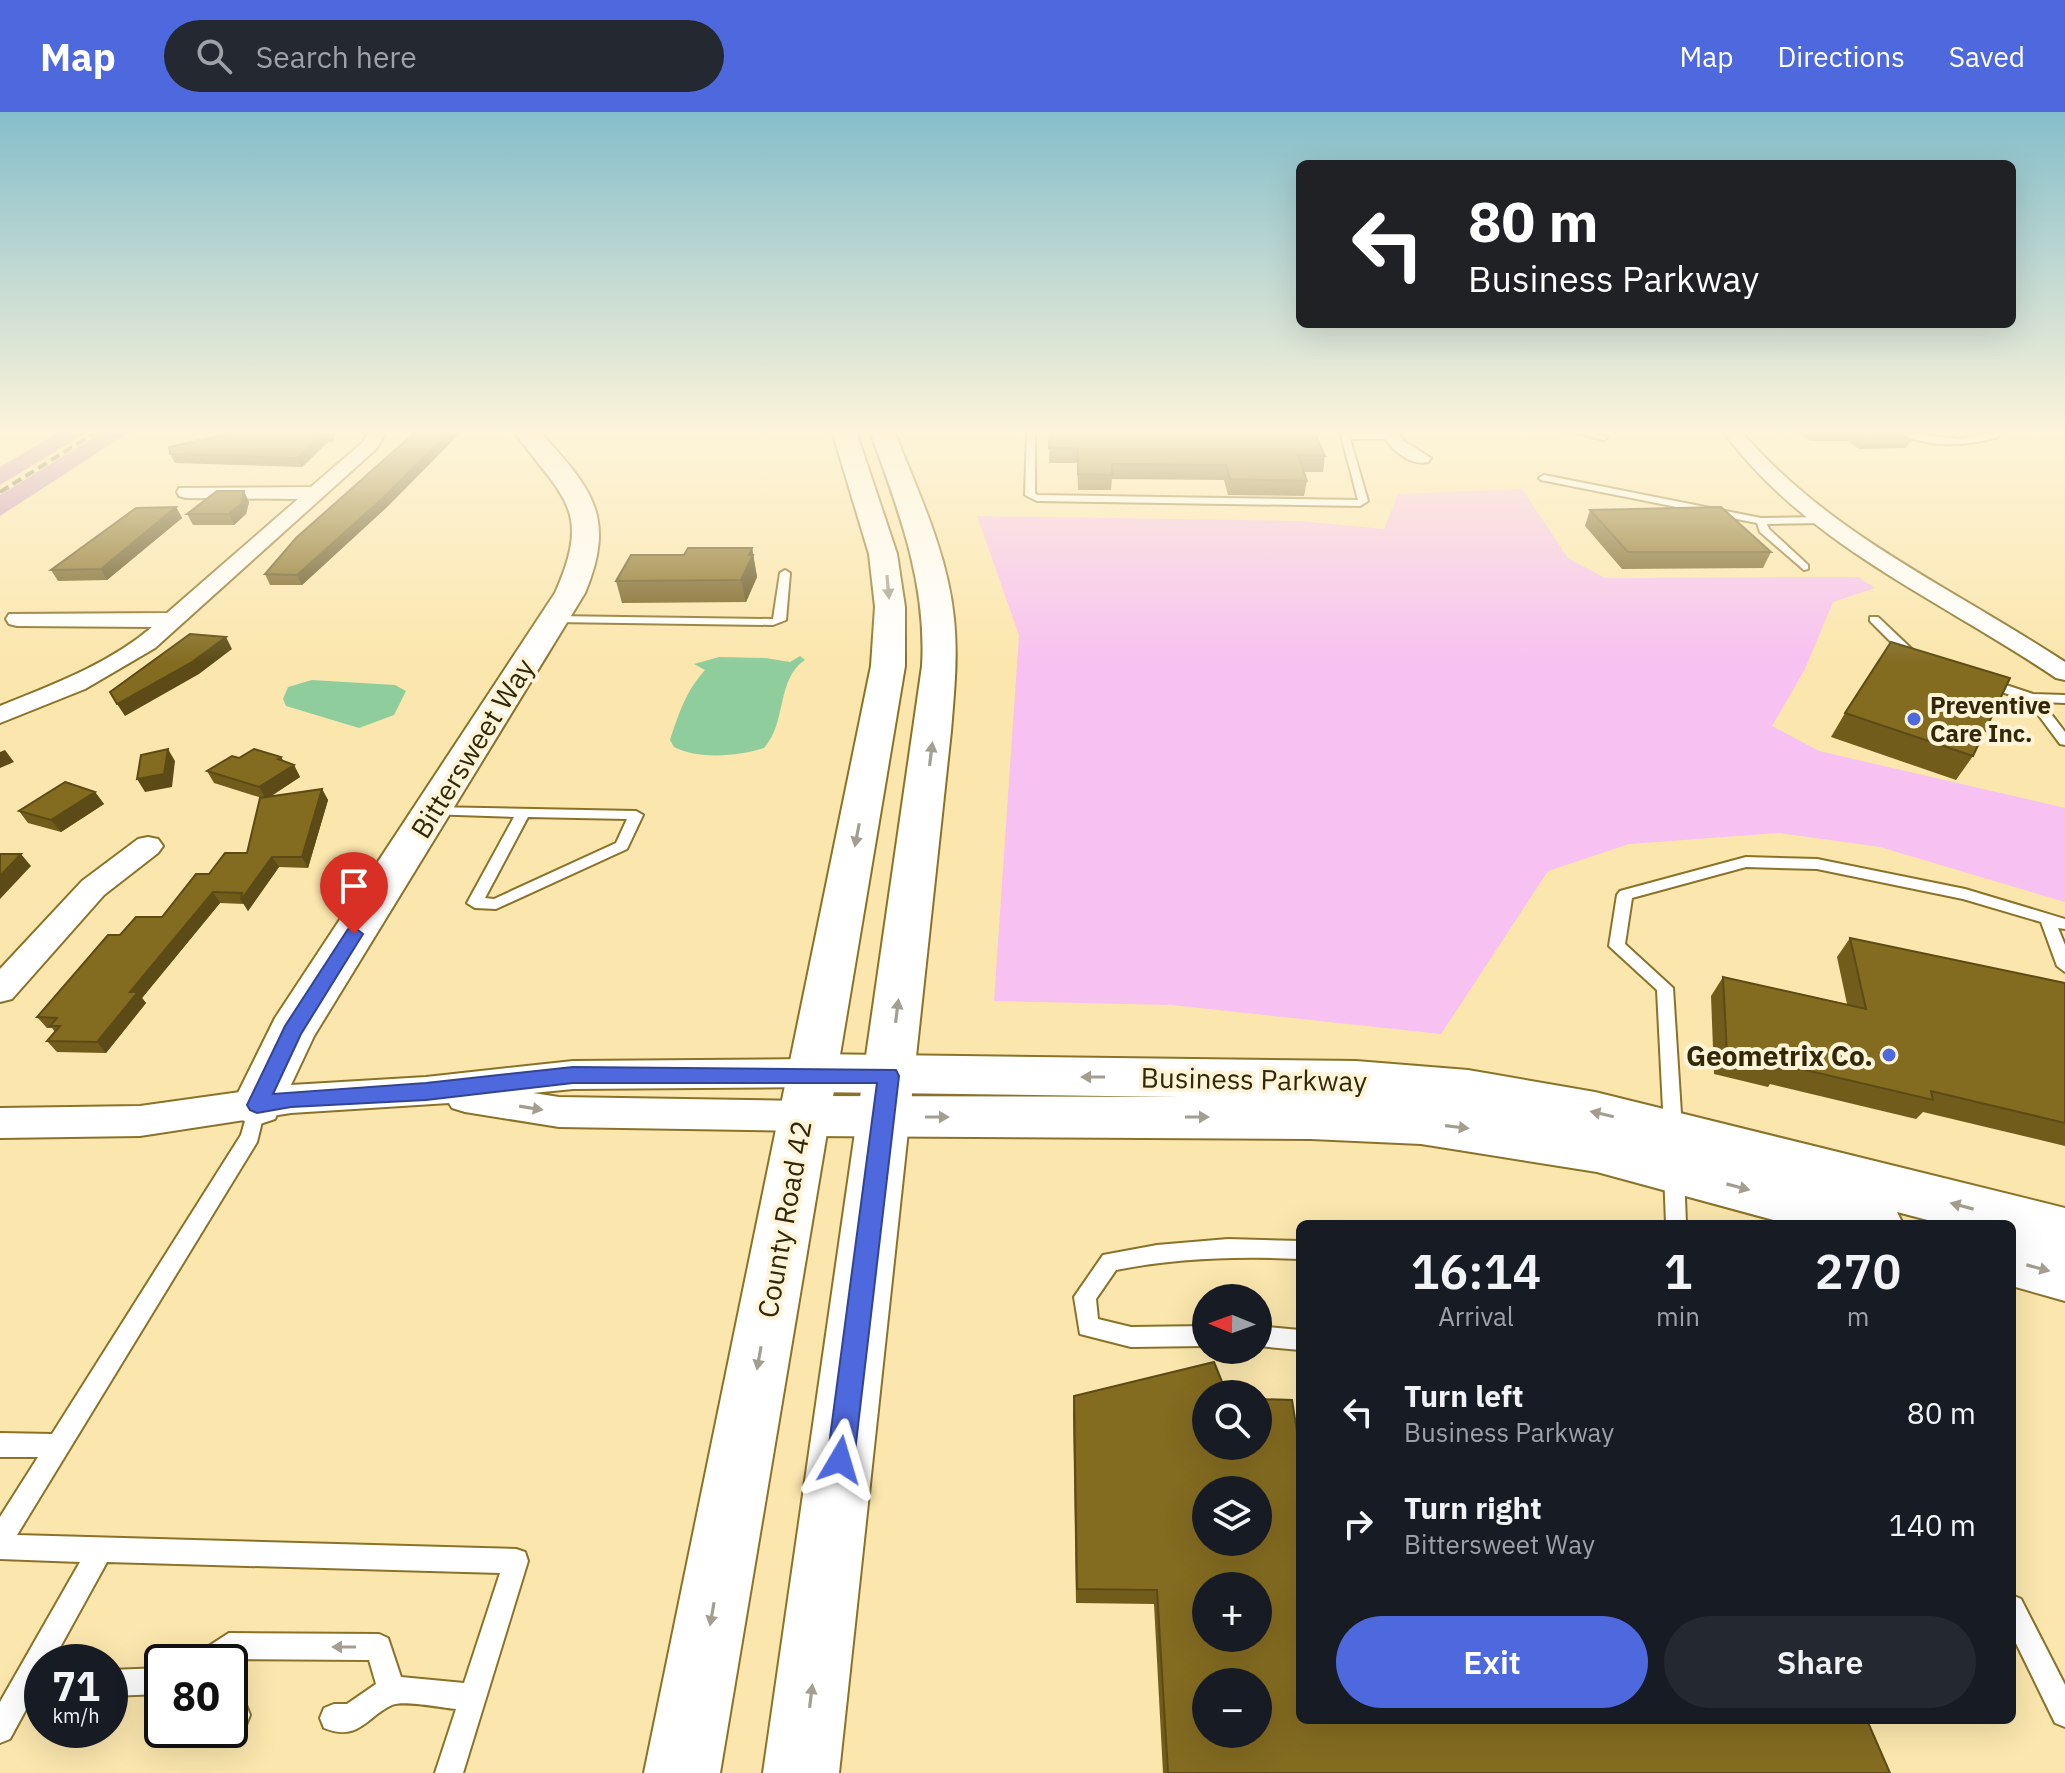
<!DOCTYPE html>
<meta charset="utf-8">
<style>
body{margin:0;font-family:"IBM Plex Sans",sans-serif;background:#242831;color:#f1f3f6;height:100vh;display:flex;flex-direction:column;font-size:30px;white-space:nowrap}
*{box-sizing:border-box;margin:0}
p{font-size:26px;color:#9ea1a6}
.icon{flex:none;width:44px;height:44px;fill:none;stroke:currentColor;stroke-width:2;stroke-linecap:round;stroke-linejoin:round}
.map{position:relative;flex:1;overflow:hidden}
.details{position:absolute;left:1296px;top:1108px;width:720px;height:504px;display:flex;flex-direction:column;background:#171b24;border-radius:12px;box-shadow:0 8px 32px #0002}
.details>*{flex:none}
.banner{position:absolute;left:1296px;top:48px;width:720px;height:168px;border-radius:12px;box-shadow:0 8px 32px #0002;background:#202124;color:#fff;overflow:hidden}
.needle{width:52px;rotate:271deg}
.buttons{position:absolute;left:1192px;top:1172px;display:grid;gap:16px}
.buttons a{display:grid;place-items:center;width:80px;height:80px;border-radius:50%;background:#171b24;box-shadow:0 8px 32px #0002;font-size:40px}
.speed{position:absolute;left:24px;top:1532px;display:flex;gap:16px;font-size:40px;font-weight:700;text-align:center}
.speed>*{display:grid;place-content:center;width:104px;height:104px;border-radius:50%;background:#171b24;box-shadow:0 8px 32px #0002;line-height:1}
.speed small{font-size:20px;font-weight:400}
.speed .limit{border:4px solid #111;border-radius:12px;background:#fff;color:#111}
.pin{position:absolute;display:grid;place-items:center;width:68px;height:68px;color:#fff;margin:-82px -34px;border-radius:50% 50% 50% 0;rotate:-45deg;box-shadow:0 0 8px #0007}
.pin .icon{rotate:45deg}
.me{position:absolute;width:88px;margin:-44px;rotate:7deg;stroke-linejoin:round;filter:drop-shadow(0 0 6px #0008)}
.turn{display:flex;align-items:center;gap:28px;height:168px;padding:0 40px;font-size:36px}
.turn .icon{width:104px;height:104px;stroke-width:2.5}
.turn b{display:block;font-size:56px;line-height:68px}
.eta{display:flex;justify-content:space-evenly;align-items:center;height:136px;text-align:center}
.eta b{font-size:48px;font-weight:600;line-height:56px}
.cta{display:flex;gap:16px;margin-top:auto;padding:16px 40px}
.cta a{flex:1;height:92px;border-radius:48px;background:#4e68dd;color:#fff;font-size:32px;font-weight:600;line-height:92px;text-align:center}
.cta a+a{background:#242831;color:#f1f3f6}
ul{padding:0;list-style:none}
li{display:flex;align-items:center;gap:24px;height:112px;padding:0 40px}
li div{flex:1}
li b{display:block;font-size:30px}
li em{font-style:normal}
header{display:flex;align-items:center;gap:48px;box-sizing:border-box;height:112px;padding:0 40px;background:#4e68dd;color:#fff}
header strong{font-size:38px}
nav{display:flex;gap:44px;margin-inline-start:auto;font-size:28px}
.search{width:560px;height:72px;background:#242831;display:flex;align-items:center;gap:20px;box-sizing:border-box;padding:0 28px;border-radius:44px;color:#9ea1a6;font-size:30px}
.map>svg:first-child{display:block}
.green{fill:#f7c1f1}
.forest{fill:#c38dbd}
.water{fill:#90cd9d}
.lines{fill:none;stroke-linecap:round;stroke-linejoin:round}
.lane-casing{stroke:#8a7229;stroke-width:4}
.street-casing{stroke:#8a7229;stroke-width:4}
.secondary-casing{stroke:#8a7229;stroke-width:4}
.highway-casing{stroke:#8a7229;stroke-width:4}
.lane{fill:#fff;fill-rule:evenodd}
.street{fill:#fff;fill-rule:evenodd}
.secondary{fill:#fff;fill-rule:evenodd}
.highway{fill:#fff;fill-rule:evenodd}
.rail{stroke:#6c5f38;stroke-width:4;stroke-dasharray:10 5;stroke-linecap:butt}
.wall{fill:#715c1c}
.shaded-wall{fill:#5c4b16}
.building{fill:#836b20;stroke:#5c4b16;stroke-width:2;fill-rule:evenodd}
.oneway{fill:#a39e90}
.route{fill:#4e68dd;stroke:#334490;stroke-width:2}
.poi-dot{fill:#4e68dd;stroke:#fff4d8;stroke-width:3}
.labels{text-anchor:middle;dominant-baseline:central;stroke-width:8;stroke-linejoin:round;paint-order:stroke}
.far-poi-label{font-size:24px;font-weight:bold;fill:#322809;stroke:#fff4d8;text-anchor:start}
.street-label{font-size:28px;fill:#322809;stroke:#fff4d8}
.poi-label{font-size:28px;font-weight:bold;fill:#322809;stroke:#fff4d8;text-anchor:end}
</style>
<header>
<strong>Map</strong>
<div class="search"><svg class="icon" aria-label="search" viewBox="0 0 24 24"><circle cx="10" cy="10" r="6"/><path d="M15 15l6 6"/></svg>Search here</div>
<nav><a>Map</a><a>Directions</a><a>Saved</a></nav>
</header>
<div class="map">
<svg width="2065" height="1661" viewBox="0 0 2065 1661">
<rect width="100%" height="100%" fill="#fbe6ad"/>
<path class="green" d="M1522 377 1568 446 1605 466 1858 465 1875 476 1833 490 1805 557 1772 614 1819 639 2065 696V790L1880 735 1779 721 1629 732 1548 759 1441 922 1171 893 994 889 1019 523 977 404 1299 409 1384 417 1398 382Z"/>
<path class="forest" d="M61 319H89L0 373V355Z
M104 319H131L0 404V383Z"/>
<path class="water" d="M800 544 805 548C776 567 787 611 764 636 740 644 698 648 674 635L670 628C679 601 686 579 705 558L694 552 719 545 766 546 790 550Z
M312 568 395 573 406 579 394 603 359 616 286 594 283 587 288 575Z"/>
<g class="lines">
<defs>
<path id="lane" d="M1027 319H1035V382L1038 383 1358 388 1340 319 1390 321 1394 324 1390 327H1350L1368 389 1360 394 1037 389 1025 383Z
M1567 319H1585L1608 325 1604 328Z
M1895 319 1959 327 2000 319 1998 325C1966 335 1924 336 1895 319Z
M1544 363 1761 406 1822 405 1827 408 1822 411 1767 412 1769 417 1808 453V457L1804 458 1760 420 1757 411 1541 368 1539 366Z
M785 458 790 461 786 508 773 513 554 510 548 507 554 504 773 507 780 461Z
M1870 505H1878L1918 543V549H1910L1870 509Z
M1985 566 2033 582 2065 583V591L2042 590 2065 620V633L2060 632 2028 589 1981 573V567Z
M432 695 636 699 643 703 627 737 496 797 475 796 467 791 514 705 427 702 425 699 427 696ZM528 705 627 707 616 731 494 787 485 786Z
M1746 745 1817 747 1965 777 2065 807V817L2058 816 2065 833V860L2057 854 2041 810 1963 787 1817 757 1746 755 1632 786 1625 832 1673 876 1682 1017 1680 1022 1673 1025 1666 1022 1664 1017 1657 878 1609 834 1617 783 1620 779Z
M257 986 263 988 266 993 257 1030 17 1423 516 1437 525 1440 528 1449 463 1661H435L456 1597C442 1596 404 1588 392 1593 366 1605 359 1630 324 1616L320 1606 324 1596 334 1592H347L376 1572 369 1548 233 1547 229 1550H194L198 1541 229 1521 379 1522 388 1526 401 1565 464 1571 500 1461 107 1450 52 1550H42V1568L10 1627 0 1631V1590L80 1450 0 1447V1405L38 1345H0V1321L52 1322 241 1023 251 988Z
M1674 1051 1681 1053 1684 1059 1686 1112H1666L1664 1059 1667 1053Z
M1228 1127 1300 1129V1147C1238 1144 1177 1146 1116 1158L1096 1187 1098 1207 1131 1215 1206 1214V1234L1131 1235 1080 1222 1074 1185 1103 1143 1157 1133Z
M1258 1214 1300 1218V1238L1258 1234Z
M2012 1483 2021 1487 2065 1573V1615L2055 1611 2012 1523Z
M162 1556V1582L110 1584V1558Z
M230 1589 246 1593 250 1603 246 1613 230 1617Z"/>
<path id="street" d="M369 319H387L376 337 155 536 85 577 0 611V594C52 573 109 552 152 515L17 514 9 512 6 507 9 502 167 501 298 387 186 386 179 384 177 380 179 376 311 375 363 330Z
M1379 319H1397L1405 330 1431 346 1428 350C1407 355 1390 334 1379 319Z
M1723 319H1741C1829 423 1953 476 2065 550V568L2056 566C1943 489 1806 433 1723 319Z
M148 725 158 727 163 734 158 741 104 783 12 887 0 890V857L82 769 138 727Z
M811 947 824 951 829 961 824 971 811 975 573 977 533 981 559 985 803 989 816 993 822 1004 816 1015 803 1019 559 1015 465 1000 452 996 449 991 291 1001 140 1024 0 1026V996L140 994 291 973 426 965 573 949Z"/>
<path id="secondary" d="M514 319H539C591 376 617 404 585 481L314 924 275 1007 257 1013 239 1007 232 993 275 906 555 481C594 395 560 385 514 319Z
M811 942 1356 949 1468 958 1595 980 2065 1096V1189L2012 1174V1112H1943L1897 1100 1903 1112H1788L1597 1060 1421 1032 1311 1027 803 1024 785 1018 778 1004 785 990 803 984 1181 985 811 980 794 975 786 961 794 947Z"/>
<path id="highway" d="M832 319H856L897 442 905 495V554L720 1661H644L871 554 875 495 869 442Z
M870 319H894C918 380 948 442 954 507 958 545 954 582 951 619L839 1661H763L922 554C927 470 898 397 870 319Z"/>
</defs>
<use href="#lane" class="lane-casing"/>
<use href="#street" class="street-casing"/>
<use href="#secondary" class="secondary-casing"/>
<use href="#highway" class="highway-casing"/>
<use href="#lane" class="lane"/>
<use href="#street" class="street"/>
<use href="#secondary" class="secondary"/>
<use href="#highway" class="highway"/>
<path class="rail" d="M0 380 98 319"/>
</g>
<path class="wall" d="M215 319H335L334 329 328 330 302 355 175 351 170 342 234 320Z
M414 319H462L387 395 302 473H270L265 462 412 323Z
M1050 319 1325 344 1323 360H1303L1307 369 1304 384 1228 383 1224 368 1112 367 1111 378H1078L1077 351H1049Z
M1796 319H1897L1911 328 1906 336 1859 337 1848 329H1810Z
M249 390 246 402 234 413H193L187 402Z
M176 395 182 406 107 468 58 469 51 458Z
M1590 398 1771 440 1763 456 1622 457 1585 414Z
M752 436 757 465 746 490 622 491 616 469 684 443Z
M1845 601 1973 644 1956 668 1831 625Z
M281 645 283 649 294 653 300 665 270 685 322 677 328 688 308 756 279 755 248 799 244 792 220 791 142 886 146 891 106 941 57 940 47 929 55 920 52 916H47L37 905 120 823 162 805 209 762 247 741 262 686 214 671 207 659 239 646Z
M95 680 104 692 61 720 28 711 19 699Z
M1850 826 2065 871V1034L1923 1000 1916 1007 1770 972 1768 975 1714 962 1711 884 1723 865 1847 892 1837 845Z
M1074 1284 1300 1608 1890 1661H1163L1154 1492 1076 1491 1073 1301Z"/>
<path class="shaded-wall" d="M330 319H335L334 329 328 330 302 355 297 346 324 321Z
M450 319H462L387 395 302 473 297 463Z
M244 379 249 390 246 402 234 413 229 402Z
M176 395 182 406 107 468 101 457Z
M752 436 757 465 746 490 741 468Z
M226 525 232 537 199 562 125 604 117 592Z
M168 637 175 649 172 675 145 680 137 667Z
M5 638 14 650 0 656V640Z
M281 645 287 657 294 653 300 665 266 687 259 675 278 647Z
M322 677 328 688 308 756 302 745Z
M95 680 104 692 61 720 51 708Z
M21 742 31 754 0 787V764Z
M272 745 279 755 248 799 241 788Z
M213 780 220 791 142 886 146 891 106 941 97 930 130 880Z"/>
<path class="building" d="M240 319H330V320L324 321 297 346 170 342 169 335Z
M414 319H450L383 386 297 463 265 462 296 426 412 323Z
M1050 319H1314L1325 344H1298L1307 369 1230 367 1226 353 1112 352V363L1078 362V336H1049Z
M1810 319H1897L1911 328 1863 329 1852 321H1813Z
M217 379H244L241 392 229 402H187Z
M176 395 101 457 51 458 136 396Z
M1721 395 1771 440H1628L1590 398Z
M688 436H752L749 443H753L741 468 616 469 631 443H684Z
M190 522 226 525 192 550 117 592 110 580Z
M1891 530 2010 566 1973 644 1845 601Z
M168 637 164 662 137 667 141 643Z
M254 637 281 645 278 647 294 653 259 675 207 659 232 644 239 646Z
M65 670 95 680 51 708 19 699Z
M322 677 302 745H272L241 788 242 781 213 780 130 880H138L97 930 47 929 60 914H50L57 906 37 905 108 823H120L136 805H162L196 762H209L225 741H247L260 686Z
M0 742H21L0 764Z
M1850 826 2065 871V1011L1931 979 1933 988 1780 952 1781 956 1727 943 1723 865 1866 897Z
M1214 1250 1227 1282H1206V1334H1258V1287L1292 1288 1300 1338V1608H1867L1890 1661H1168L1157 1478 1077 1477 1074 1284ZM1206 1378H1258V1430H1206ZM1206 1474H1258V1526H1206ZM1206 1570H1258V1622H1206Z"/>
<defs><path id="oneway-solid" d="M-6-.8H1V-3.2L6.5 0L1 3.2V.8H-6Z" transform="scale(2)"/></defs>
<g class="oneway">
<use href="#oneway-solid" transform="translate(888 475) rotate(85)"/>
<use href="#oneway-solid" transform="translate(931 642) rotate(-83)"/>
<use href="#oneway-solid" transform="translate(857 723) rotate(101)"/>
<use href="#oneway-solid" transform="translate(897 899) rotate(-83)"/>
<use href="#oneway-solid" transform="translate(1093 965) rotate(-180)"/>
<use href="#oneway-solid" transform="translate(531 996) rotate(9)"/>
<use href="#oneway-solid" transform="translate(1602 1002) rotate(-167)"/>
<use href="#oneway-solid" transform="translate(937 1005)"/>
<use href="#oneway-solid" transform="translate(1197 1005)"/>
<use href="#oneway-solid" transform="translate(1457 1015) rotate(7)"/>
<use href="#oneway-solid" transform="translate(1738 1075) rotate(15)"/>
<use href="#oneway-solid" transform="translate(1962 1094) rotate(-165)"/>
<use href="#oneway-solid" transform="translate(2038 1156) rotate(15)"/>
<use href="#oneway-solid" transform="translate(759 1246) rotate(100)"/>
<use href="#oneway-solid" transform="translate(712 1502) rotate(100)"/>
<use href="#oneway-solid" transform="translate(344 1535) rotate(-180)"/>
<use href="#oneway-solid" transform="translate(811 1584) rotate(-83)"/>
</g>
<linearGradient id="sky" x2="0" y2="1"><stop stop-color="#85beca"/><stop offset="0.58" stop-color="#fdf4da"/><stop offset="1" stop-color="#fdf4da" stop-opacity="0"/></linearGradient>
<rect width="2065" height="551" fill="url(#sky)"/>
<path class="route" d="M354 815 363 822 301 922 273 982 426 971 573 955 896 958 899 964 854 1348 850 1358 840 1362 831 1358 827 1348 877 971H573L426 988 291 995 257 1001 250 998 247 993 285 914 348 817Z"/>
<g class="poi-dot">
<circle cx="1914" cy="607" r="8"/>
<circle cx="1889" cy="943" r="8"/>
</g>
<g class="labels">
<g class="far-poi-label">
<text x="1930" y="593">Preventive<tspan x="1930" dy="28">Care Inc.</tspan></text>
</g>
<g class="street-label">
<text transform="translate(472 636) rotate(-58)">Bittersweet Way</text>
<text transform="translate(1254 967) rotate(1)">Business Parkway</text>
<text transform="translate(784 1107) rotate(-80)">County Road 42</text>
</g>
<g class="poi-label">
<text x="1873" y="943">Geometrix Co.</text>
</g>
</g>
</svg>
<div class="buttons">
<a><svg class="needle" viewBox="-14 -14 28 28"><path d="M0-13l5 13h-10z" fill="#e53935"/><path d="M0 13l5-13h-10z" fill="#9ea1a6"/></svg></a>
<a><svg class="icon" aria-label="search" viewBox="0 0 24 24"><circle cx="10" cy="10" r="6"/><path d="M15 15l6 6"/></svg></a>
<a><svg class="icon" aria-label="layers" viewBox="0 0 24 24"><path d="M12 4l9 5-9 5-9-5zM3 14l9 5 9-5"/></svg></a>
<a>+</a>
<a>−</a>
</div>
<div class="speed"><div>71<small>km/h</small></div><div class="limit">80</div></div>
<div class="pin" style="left:354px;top:822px;background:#d93025"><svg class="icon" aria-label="arrive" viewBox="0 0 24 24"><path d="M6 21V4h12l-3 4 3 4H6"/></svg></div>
<svg class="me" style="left:840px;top:1348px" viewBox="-20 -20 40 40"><path d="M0-17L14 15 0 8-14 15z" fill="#4e68dd" stroke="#fff" stroke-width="4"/></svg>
<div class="banner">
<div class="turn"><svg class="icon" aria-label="left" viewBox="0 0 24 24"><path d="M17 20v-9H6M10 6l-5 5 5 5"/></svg><div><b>80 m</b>Business Parkway</div></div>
</div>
<section class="details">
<div class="eta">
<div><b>16:14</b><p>Arrival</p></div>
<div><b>1</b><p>min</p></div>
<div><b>270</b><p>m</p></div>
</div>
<ul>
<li><svg class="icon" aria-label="left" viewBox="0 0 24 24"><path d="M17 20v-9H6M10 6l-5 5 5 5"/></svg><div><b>Turn left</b><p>Business Parkway</p></div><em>80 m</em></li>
<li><svg class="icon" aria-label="right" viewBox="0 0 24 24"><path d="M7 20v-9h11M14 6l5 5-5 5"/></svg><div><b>Turn right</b><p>Bittersweet Way</p></div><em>140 m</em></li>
</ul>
<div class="cta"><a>Exit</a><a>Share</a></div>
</section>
</div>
